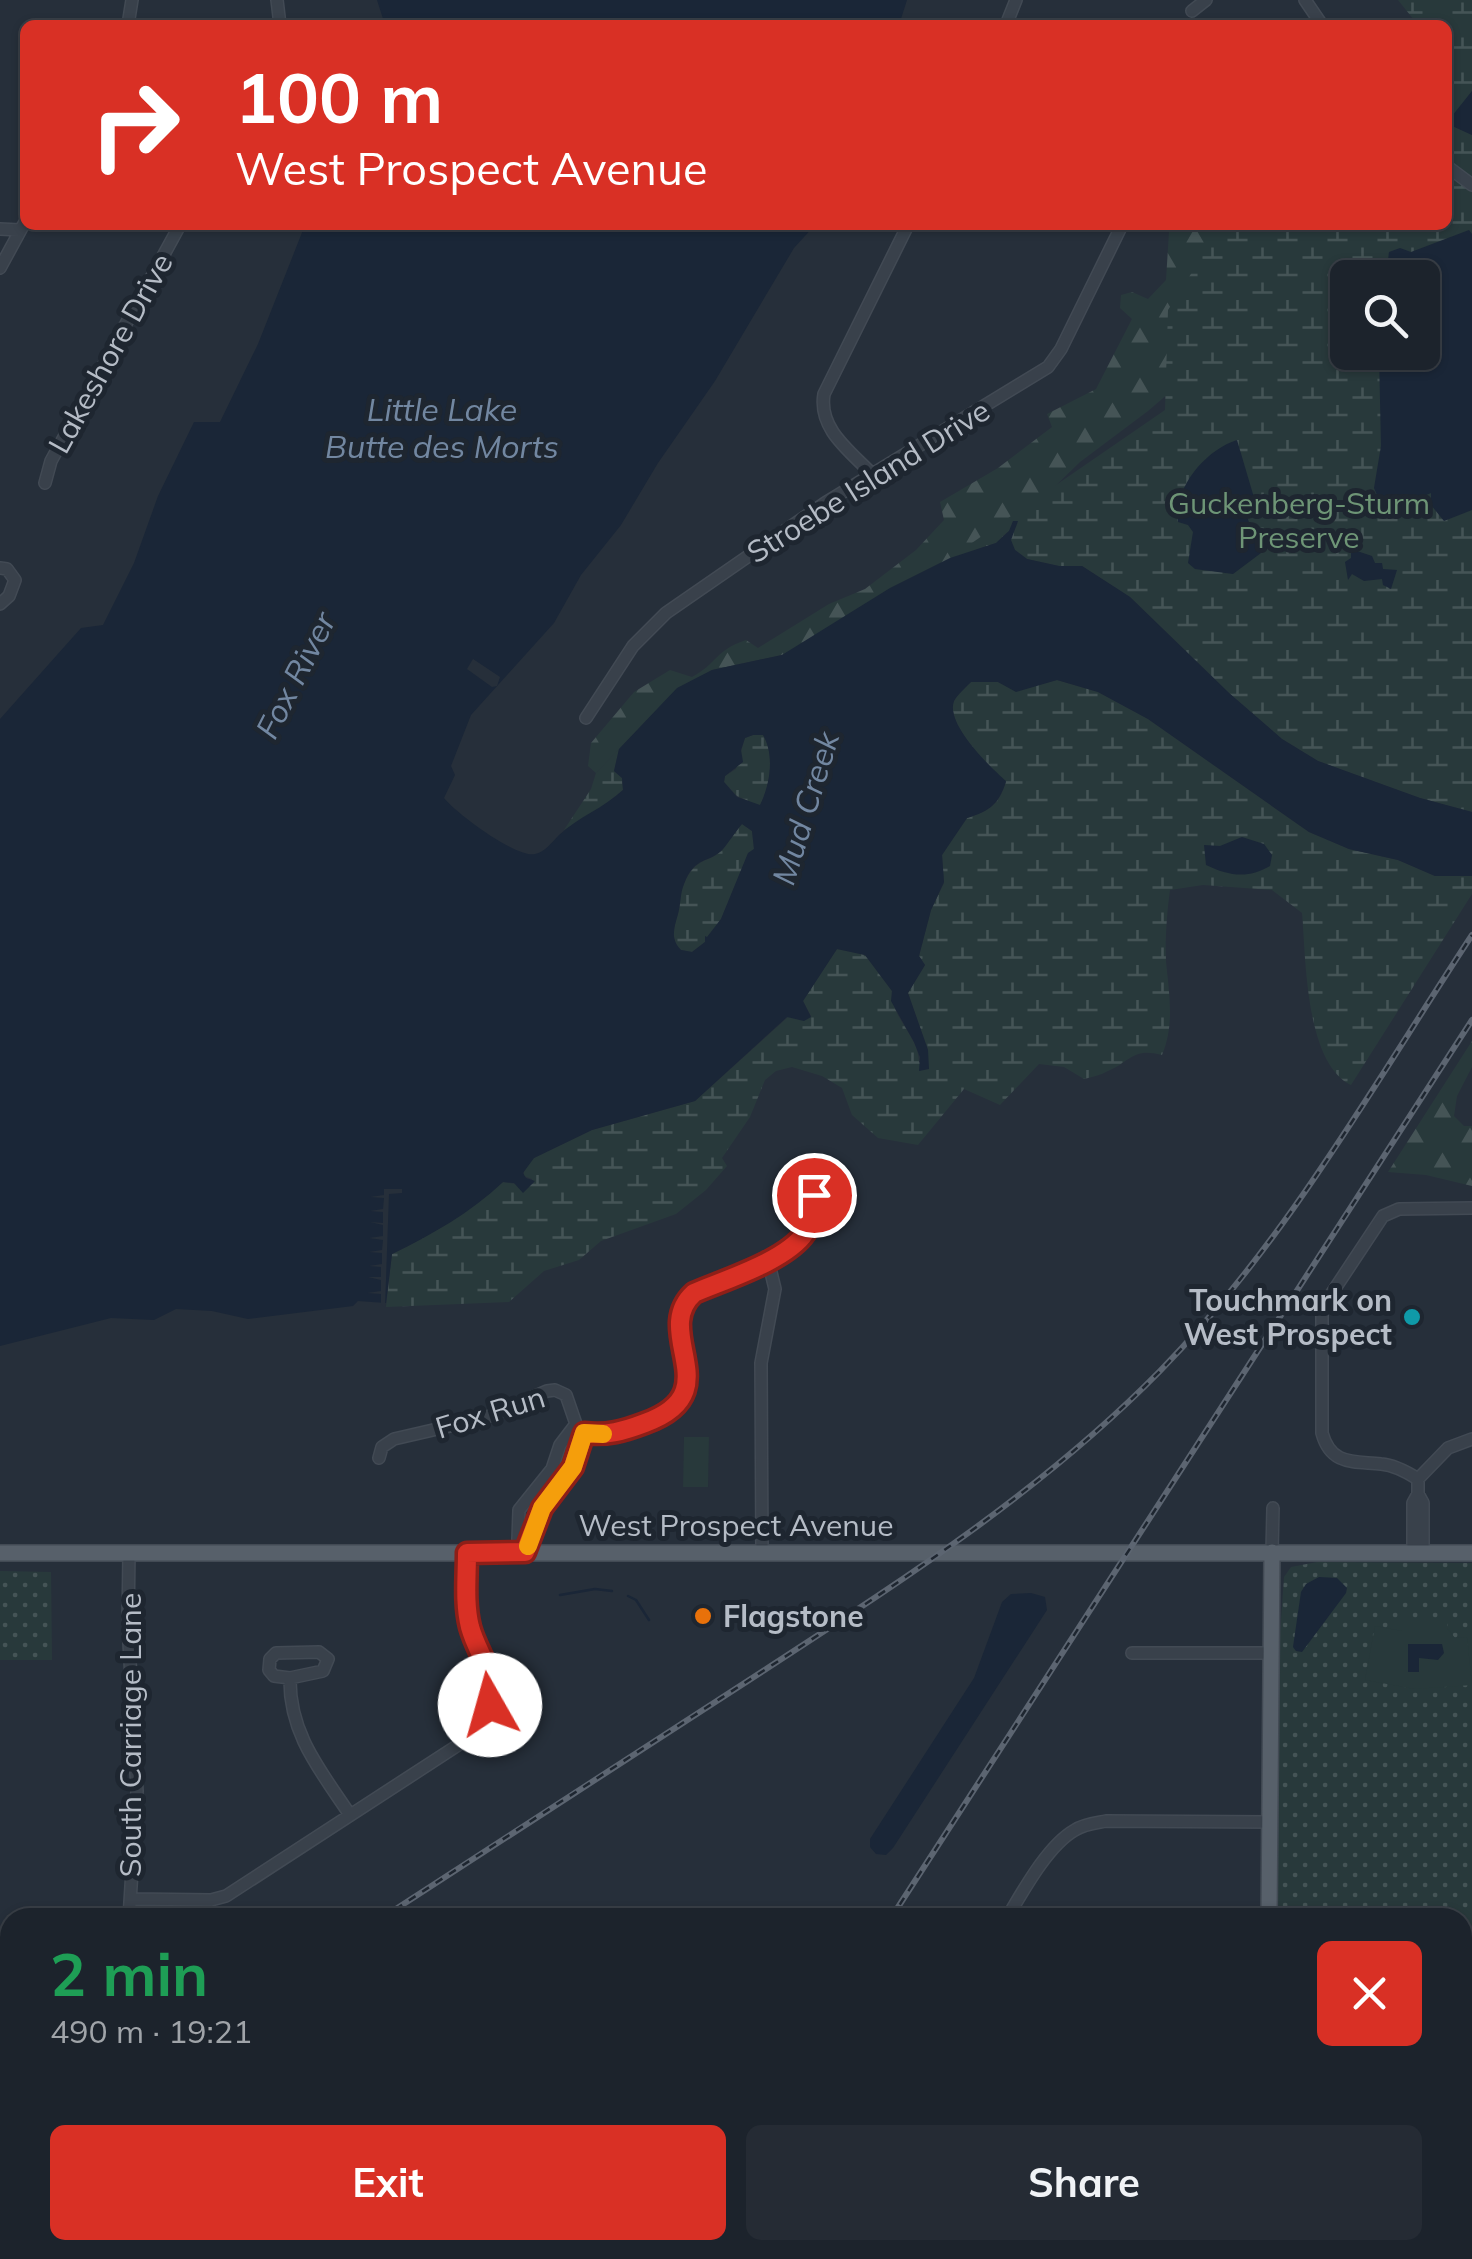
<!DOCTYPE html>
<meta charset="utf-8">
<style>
body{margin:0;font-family:Mulish,sans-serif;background:#252b34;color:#f1f3f6;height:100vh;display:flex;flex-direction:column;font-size:38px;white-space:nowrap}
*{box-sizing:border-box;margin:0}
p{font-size:32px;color:#a0a4a9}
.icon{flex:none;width:55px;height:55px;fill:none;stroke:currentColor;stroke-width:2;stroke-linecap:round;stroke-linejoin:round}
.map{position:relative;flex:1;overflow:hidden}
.details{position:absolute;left:0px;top:1908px;width:1472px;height:352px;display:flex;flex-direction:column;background:#1c232c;border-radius:30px 30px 0 0;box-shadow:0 2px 8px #0004,0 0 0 2px #3a4048}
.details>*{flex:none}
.hud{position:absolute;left:20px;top:20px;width:1432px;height:210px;border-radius:15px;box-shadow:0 2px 8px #0004,0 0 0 2px #3a4048;background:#d93025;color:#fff;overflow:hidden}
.tools{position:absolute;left:1330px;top:260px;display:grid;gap:20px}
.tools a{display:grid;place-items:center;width:110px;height:110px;border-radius:15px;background:#1c232c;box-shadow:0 2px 8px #0004,0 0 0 2px #3a4048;font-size:50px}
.pin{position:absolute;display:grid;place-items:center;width:85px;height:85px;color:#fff;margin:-42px;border:5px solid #fff;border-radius:50%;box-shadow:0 2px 10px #0007}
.me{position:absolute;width:110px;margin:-55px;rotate:353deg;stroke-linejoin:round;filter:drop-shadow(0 0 8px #0008)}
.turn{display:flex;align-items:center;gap:35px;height:210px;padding:0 50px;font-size:45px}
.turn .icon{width:130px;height:130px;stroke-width:2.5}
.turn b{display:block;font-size:70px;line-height:85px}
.round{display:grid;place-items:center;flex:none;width:105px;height:105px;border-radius:15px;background:#252b34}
.head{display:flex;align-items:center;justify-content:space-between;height:170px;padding:0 50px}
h1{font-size:60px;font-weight:700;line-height:75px;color:#1e9e55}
.button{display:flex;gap:20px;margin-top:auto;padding:20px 50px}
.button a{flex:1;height:115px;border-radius:15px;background:#d93025;color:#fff;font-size:40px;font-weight:700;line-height:115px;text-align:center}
.button a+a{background:#252b34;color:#f1f3f6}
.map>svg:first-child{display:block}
.green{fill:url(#green-dots)}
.forest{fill:url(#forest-firs)}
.wetland{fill:url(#wetland-marsh);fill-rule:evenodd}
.pitch{fill:#28393b}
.water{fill:#1a2637;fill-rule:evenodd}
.pier{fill:#262f3a}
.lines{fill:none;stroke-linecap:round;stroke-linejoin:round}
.stream{stroke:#1a2637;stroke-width:2.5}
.minor-casing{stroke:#424a54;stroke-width:14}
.major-casing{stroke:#424a54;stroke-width:18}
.minor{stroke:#39414b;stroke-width:11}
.major{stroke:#57606a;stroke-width:15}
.rail-casing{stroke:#5c6571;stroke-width:6}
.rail{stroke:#1e2630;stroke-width:2.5;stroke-dasharray:8;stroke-linecap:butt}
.route-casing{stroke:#8d1f18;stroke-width:25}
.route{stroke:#d93025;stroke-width:18}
.slow{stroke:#f59e0b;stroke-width:18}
.culture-dot{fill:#0f9aa8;stroke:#1e2630;stroke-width:4}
.food-dot{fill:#e8710a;stroke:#1e2630;stroke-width:4}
.labels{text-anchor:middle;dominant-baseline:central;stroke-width:10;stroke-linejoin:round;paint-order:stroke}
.street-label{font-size:30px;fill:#b5bcc6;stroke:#1e2630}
.park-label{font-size:30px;fill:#6e9576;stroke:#1e2630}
.poi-label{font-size:30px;font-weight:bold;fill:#b5bcc6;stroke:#1e2630;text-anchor:end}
.water-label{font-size:32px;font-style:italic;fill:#7287a1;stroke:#1e2630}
</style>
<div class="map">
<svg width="1472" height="2259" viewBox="0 0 1472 2259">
<defs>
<pattern id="green-dots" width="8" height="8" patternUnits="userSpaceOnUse" patternTransform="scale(2.5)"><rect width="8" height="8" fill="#28393b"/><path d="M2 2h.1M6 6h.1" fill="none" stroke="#455456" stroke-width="1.8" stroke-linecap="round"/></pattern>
<pattern id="forest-firs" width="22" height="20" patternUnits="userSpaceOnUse" patternTransform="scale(2.5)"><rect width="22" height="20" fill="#28393b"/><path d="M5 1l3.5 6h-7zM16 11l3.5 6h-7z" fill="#455456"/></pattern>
<pattern id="wetland-marsh" width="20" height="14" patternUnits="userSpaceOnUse" patternTransform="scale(2.5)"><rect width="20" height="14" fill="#28393b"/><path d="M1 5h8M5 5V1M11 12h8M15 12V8" fill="none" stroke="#455456"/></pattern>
</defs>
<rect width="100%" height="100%" fill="#262f3a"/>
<path class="green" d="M1317 1562 1472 1563V2259H1275V2250H1462V1918L1278 1917V1663L1284 1577 1291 1567Z
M0 1571 51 1572 52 1660H0Z"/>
<path class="forest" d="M1178 225H1222L1246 327 1148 411 1080 462 1009 531 782 655 712 670 678 688 596 773 588 766 591 743 634 692 670 670 692 677C717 664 715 650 746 640L758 648 829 604 865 589 916 550 944 520 940 502 998 468 1052 427 1047 414 1096 389 1132 319 1120 308 1121 295 1132 292 1148 299 1166 280 1169 232Z
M1472 1041V1067L1457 1096 1454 1116 1464 1126H1472V1186L1426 1175 1388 1172Z"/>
<path class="wetland" d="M1398 0H1472V91L1453 117 1448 115V25H1418Z
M1448 124 1472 135V812L1420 798 1318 761 1282 739 1229 693 1130 597 1082 566H1059L1027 559 1015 550 1010 540 1018 522 996 543 950 558 1165 410 1168 310 1222 225H1448ZM1348 278H1422V352H1348Z
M1057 680 1098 692 1148 719 1309 832 1349 849 1398 860 1435 876H1472V894L1351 1085C1305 1063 1306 958 1302 913L1272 890 1203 885 1170 890C1167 912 1165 938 1166 961 1169 994 1175 1024 1162 1055 1133 1047 1131 1061 1108 1071 1101 1075 1092 1077 1084 1079L1064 1067 1039 1064 1000 1105 964 1089 918 1145 878 1138 852 1115 842 1088 822 1076 792 1067 776 1071 765 1080 750 1117 722 1158 727 1166 706 1190 676 1214 601 1241 579 1260 544 1271 509 1302 386 1307 392 1254C433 1234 470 1212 503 1182L528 1186 533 1183 532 1179 524 1176V1168L534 1158 592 1130 695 1101 788 1017 811 1016 803 1001 837 949 865 955 892 991C890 1017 919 1036 919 1062L928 1069V1050L908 993 925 965 919 956 931 910 944 883 942 855 967 818C989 811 999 805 1006 782 991 768 945 724 954 701 957 695 966 687 971 682H998L1016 691Z
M753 735H763C775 754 770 786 760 806L737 796 724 782 725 776 736 769 745 738Z
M619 749 614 771 622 778 623 790 594 813 564 830 591 789 596 773Z
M742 824 752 831 754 849 748 854 721 919 705 942 692 952 681 950C670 939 674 928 678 914 681 903 679 894 684 884 696 855 710 864 723 849 730 841 735 832 742 824Z"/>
<path class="pitch" d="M684 1437H709L708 1487H683Z
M1402 1621H1447V1628L1455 1638 1467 1637 1472 1685 1415 1689 1365 1680 1375 1626 1402 1631Z"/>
<path class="water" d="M377 0H907L899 25H385Z
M1472 91V135L1448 124V115L1452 116Z
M305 225H815L794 248 715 381 658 463 621 525 581 575 554 623 471 715 451 766 455 775 444 798C457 814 516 858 535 854 545 852 552 842 559 835 578 817 604 808 623 790L622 778 614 771 619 749 677 688 712 670 782 655 890 588 950 558 996 543 1009 531 1013 521H1018L1011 540 1015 550 1027 559 1059 566H1082L1130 597 1229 693 1282 739 1318 761 1420 798 1472 812V876H1435L1398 860 1349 849 1309 832 1148 719 1098 692 1057 680 1016 692 998 682H971C966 687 957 695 954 701 945 724 991 768 1006 781 999 804 990 811 967 818L942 855 944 882 931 910 919 956 925 965 908 993 928 1050 929 1069 919 1071 920 1057 914 1042 891 1001 892 991 865 955 837 949 803 1001 811 1017 804 1021 787 1017 695 1101 592 1130 534 1158 523 1173 526 1178 535 1181 523 1193 514 1183 503 1182C470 1213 433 1234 392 1254L386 1303 358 1301 353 1306 248 1319 212 1311 176 1309 154 1320 111 1318 0 1346V719L81 628 103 625 134 563 158 496 194 422H220L258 344ZM753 735H763C775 755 770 785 760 805L737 797 724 782 725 776 743 762 741 750 745 738ZM742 824 752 831 754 849 748 853 721 919 707 937 705 936V942L692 952 681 950C670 939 674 928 678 914 681 903 680 894 684 884 695 855 709 864 723 849 729 842 735 832 742 824Z
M1469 230 1472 234V510L1444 521 1431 505V493L1417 499 1410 512 1401 515 1383 509 1374 488 1381 446 1379 353 1422 352V278L1386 277 1389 252 1400 248 1411 252Z
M1237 440 1255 501 1246 513 1254 538 1264 543 1261 553 1233 574 1195 569 1188 563 1193 532 1188 525 1178 522C1173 489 1205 450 1237 440Z
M1351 549 1372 556 1375 563H1382L1383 569 1397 570 1391 589 1383 585 1382 579 1364 581 1352 574 1348 580 1345 562 1351 558Z
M1242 837 1264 844 1272 855 1270 866C1248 879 1229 876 1206 865L1204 845 1220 846Z
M1319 1577 1337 1578 1347 1588 1346 1593 1302 1652 1296 1651 1293 1647 1301 1592 1306 1584Z
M1031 1593 1045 1597 1047 1610 893 1848 886 1855 876 1854 870 1847V1839L974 1678 1002 1602 1011 1594Z
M1408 1644H1442L1444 1653 1438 1660 1419 1658V1672H1408Z
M1299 2250H1341L1339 2259H1295Z"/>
<path class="pier" d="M473 659 500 677 497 686 492 687 467 669Z
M384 1189H402V1193L389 1194 385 1308 381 1304V1294L367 1293 381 1291V1280L368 1277H381V1267L369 1266 382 1264V1253L369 1252 382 1250 383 1240 369 1238 383 1236V1225L370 1222 383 1223V1212L370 1211 383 1209 384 1198 370 1197 384 1195Z"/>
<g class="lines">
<path class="stream" d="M560 1595 595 1589 612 1591
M628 1596 636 1600 649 1620"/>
<defs>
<path id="minor" d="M277 0 280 25
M1305 0 1322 25
M1192 11 1206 0
M128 25 132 0
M1006 25 1016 0
M1448 167 1472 185
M0 229 20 230
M0 268 25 222
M872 474C850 451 818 429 824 394L908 225
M45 483 51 461 180 225
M0 568 7 569 15 580 9 596 0 604
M586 718 633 646 666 613 825 503 1048 367 1061 349 1122 225
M379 1458 382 1447 394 1439 485 1418 547 1391 555 1390 566 1395 576 1424 584 1433C607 1436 624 1431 645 1424 731 1392 650 1333 694 1293 723 1280 795 1258 808 1227 816 1208 815 1185 816 1165
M1418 1479C1407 1472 1394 1465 1381 1464 1354 1461 1331 1466 1322 1433V1308L1383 1216 1399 1209 1472 1208
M1418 1494 1423 1503V1552
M762 1552 761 1363 775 1289 768 1260
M1272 1552 1273 1508
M1413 1552V1503L1418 1494V1479L1448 1448 1472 1439
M129 1553 128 1624 137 1791 129 1918
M525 1553 518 1539 519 1510 552 1469 560 1445 576 1424
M525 1553 542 1508 573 1467 584 1433
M319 1652 328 1659 323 1671 290 1678 274 1676 269 1670 270 1659 276 1653Z
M1132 1653H1270
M290 1678C289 1734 321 1771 350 1815
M131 1899 211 1900 226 1896 469 1738C516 1689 480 1671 469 1623 464 1601 467 1576 467 1553
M1007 1918C1023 1891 1048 1845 1075 1830 1084 1824 1096 1823 1106 1821L1270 1822
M54 2250V2259
M861 2259 1063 2256 1103 2250"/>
<path id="major" d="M0 1553H1472
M1269 1918 1272 1552
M1267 2259V2250"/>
</defs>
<use href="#minor" class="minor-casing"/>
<use href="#major" class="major-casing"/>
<use href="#minor" class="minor"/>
<use href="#major" class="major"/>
<defs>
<path id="rail" d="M382 1918C509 1835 636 1753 763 1671 903 1580 1042 1491 1160 1371 1285 1243 1374 1084 1472 935
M891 1918 1472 1020
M0 2167 10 2160
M0 2192 10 2186
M673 2259 678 2250"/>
</defs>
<use href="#rail" class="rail-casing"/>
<use href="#rail" class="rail"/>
</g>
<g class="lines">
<defs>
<path id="route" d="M490 1705C497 1673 478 1656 470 1627 464 1603 467 1577 467 1553L525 1552 542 1508 573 1467 584 1433C607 1436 624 1431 645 1423 731 1392 650 1333 694 1293 724 1280 786 1261 805 1233 812 1222 812 1208 814 1195"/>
</defs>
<use href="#route" class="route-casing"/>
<use href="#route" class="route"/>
<path class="slow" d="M528 1546 542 1508 573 1467 584 1433 603 1434"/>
</g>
<circle class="culture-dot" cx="1412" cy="1317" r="10"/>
<circle class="food-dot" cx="703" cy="1616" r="10"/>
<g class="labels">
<g class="street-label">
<text transform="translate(110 353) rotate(-61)">Lakeshore Drive</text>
<text transform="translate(868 481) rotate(-32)">Stroebe Island Drive</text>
<text transform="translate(490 1412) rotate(-17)">Fox Run</text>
<text x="736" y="1525">West Prospect Avenue</text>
<text transform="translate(130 1735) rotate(-90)">South Carriage Lane</text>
</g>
<g class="park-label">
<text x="1299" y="503">Guckenberg-Sturm<tspan x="1299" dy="34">Preserve</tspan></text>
</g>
<g class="poi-label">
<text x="1392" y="1300">Touchmark on<tspan x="1392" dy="34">West Prospect</tspan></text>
<text x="723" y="1616" text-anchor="start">Flagstone</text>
</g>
<g class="water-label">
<text x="442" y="409">Little Lake<tspan x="442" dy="37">Butte des Morts</tspan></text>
<text transform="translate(295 675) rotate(-63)">Fox River</text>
<text transform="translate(805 808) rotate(-73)">Mud Creek</text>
</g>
</g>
</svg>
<div class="tools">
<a><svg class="icon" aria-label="search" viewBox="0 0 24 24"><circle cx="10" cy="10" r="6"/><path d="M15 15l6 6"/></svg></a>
</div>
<div class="pin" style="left:814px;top:1195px;background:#d93025"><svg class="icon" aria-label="arrive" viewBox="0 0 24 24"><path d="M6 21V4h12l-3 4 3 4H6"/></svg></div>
<svg class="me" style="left:490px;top:1705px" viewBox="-20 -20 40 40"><circle r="19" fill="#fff"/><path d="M0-13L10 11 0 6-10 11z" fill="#d93025"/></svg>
<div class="hud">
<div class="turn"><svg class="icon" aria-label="right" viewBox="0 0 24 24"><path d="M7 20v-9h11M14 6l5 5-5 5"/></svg><div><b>100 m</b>West Prospect Avenue</div></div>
</div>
<section class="details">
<div class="head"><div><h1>2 min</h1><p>490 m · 19:21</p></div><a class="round" style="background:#d93025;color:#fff"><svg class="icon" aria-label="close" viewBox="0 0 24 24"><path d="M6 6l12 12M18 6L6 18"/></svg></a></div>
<div class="button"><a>Exit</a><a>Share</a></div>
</section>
</div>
